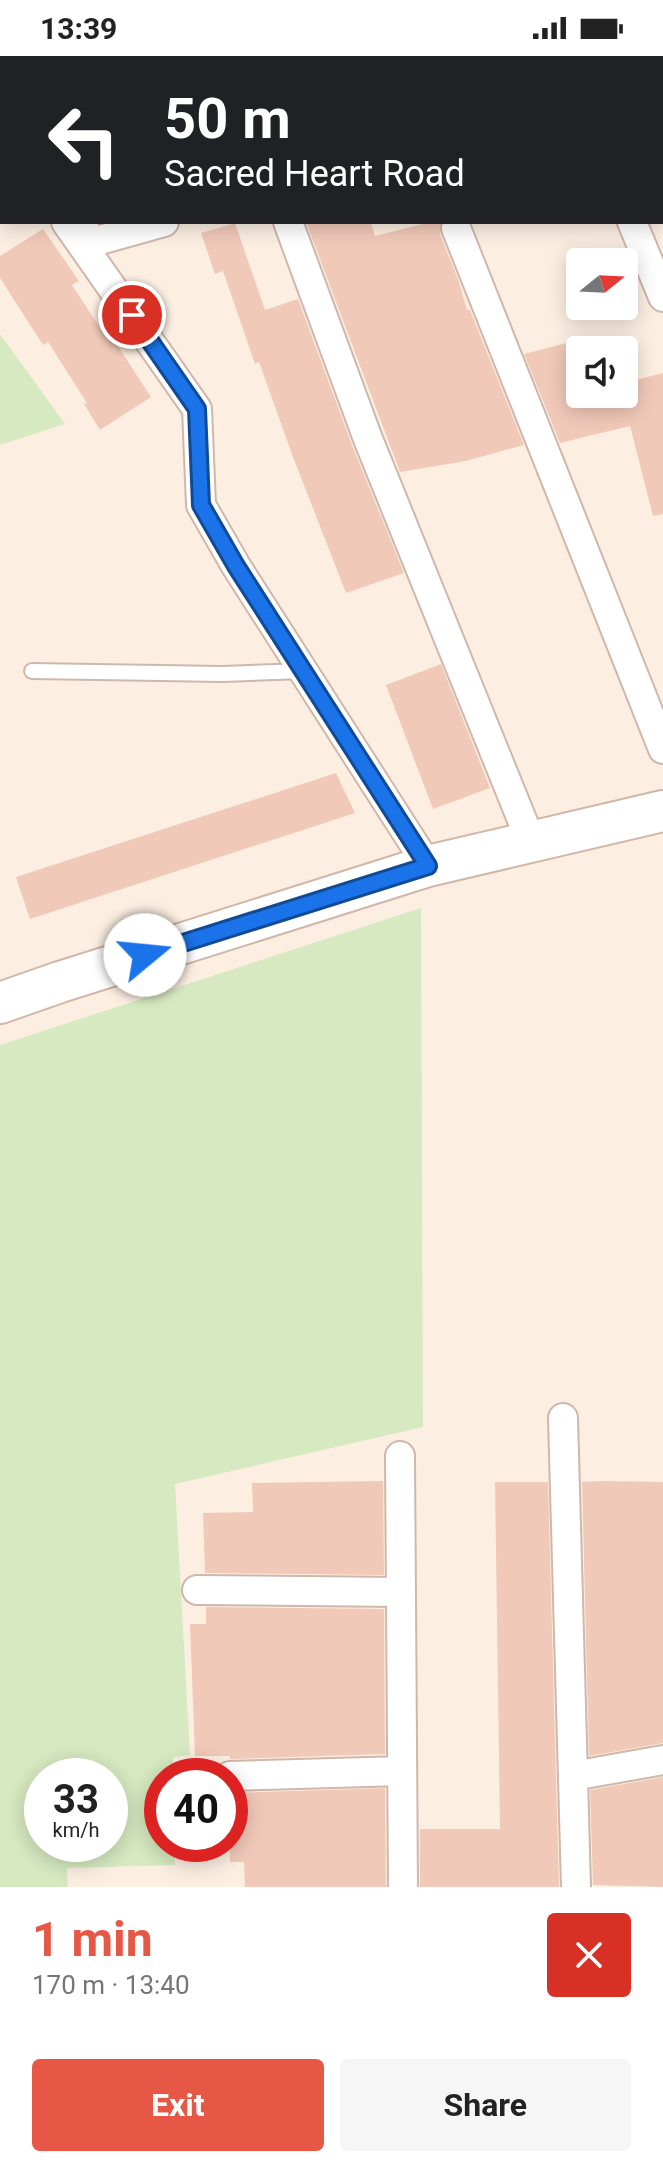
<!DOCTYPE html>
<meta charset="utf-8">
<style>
body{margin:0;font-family:Roboto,sans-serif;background:#f6f6f6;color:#222;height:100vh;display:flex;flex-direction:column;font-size:30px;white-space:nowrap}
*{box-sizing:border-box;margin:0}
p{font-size:26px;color:#767676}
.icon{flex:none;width:44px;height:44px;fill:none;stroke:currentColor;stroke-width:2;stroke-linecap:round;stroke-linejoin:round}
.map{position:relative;height:1831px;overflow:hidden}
.side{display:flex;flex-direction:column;background:#fff;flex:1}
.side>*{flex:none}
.top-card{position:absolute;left:0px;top:0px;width:664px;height:168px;box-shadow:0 4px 20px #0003;background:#202124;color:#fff;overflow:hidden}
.needle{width:52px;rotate:72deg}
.controls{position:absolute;left:566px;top:192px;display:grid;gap:16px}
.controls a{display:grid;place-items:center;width:72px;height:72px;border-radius:8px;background:#fff;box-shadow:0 4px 20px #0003;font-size:40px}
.speed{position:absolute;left:24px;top:1702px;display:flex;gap:16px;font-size:40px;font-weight:700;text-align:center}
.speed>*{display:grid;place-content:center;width:104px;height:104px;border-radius:50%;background:#fff;box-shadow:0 4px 20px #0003;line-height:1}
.speed small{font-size:20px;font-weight:400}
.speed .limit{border:12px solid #d22;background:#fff;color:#111}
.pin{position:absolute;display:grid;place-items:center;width:68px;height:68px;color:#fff;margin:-34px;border:4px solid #fff;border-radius:50%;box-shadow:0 2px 8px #0007}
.me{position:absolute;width:88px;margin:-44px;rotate:73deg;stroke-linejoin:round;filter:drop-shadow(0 0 6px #0008)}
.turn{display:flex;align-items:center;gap:28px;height:168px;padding:0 32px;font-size:36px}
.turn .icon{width:104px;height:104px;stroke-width:2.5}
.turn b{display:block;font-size:56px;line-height:68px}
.round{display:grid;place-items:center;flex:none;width:84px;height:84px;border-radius:8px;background:#f6f6f6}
.head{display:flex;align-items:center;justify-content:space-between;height:136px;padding:0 32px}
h1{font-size:48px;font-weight:700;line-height:60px;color:#e65746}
.cta{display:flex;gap:16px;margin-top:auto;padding:16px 32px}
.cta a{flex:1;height:92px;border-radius:8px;background:#e65746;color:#fff;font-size:32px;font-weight:700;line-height:92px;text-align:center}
.cta a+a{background:#f6f6f6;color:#222}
.status{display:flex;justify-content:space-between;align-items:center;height:56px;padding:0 40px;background:#fff;direction:ltr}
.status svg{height:22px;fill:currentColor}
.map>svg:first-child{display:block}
.green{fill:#d6e9c0;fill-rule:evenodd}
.building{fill:#f1c9b9}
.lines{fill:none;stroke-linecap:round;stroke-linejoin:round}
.lane-casing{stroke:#cfb7ac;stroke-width:18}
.street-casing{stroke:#cfb7ac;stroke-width:32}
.secondary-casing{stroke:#d2b6a9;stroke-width:44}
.lane{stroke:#fff;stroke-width:14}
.street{stroke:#fff;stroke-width:28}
.secondary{stroke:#fff;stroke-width:40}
.route-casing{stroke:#114b97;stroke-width:20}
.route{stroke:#1a73e8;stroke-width:14}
</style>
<div class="status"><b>13:39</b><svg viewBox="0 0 49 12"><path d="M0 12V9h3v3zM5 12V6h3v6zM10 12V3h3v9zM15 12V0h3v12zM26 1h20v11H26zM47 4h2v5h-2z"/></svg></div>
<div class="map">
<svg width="663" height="1831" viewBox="0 0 663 1831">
<rect width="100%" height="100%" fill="#fcefe2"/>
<path class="green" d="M0 278 65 368 0 389Z
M421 852 423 1371 175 1428 190 1699 173 1701V1720H162V1788H175V1809L67 1812 68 1831H0V989ZM42 1720H110V1788H42Z"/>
<path class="building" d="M306 166H371L375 180 430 166H441L440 178 459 226 467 254H470L524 389 466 405 400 416Z
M235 167 265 254 298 243 352 389 404 517 346 537 293 401 259 306 255 308 223 215 215 218 201 177Z
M43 173 79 225 72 229 108 284 112 281 151 341 100 374 84 348 87 347 48 286 43 289 0 222V200Z
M590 281 593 294H580V338H624V327L663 317V458L653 460 630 370 560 387 524 298Z
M441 608 490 732 433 753 386 629Z
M336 717 355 757 30 863 16 821Z
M383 1425 384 1519 205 1517 203 1457 253 1456 252 1427Z
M601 1425 663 1426V1687L589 1700 582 1426Z
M495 1426H548L559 1831H420V1773H500Z
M206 1551 384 1553 385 1698 230 1703V1700H195L190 1568H206Z
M663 1721V1831L593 1829 590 1734Z
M385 1732 386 1831H245L244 1806H230V1737Z"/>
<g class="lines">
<defs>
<path id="lane" d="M32 615 223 618 304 615"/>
<path id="street" d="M186 2 187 0
M662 8H663
M0 73 2 76
M66 166 197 353 201 449 236 510 428 810
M288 166 368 383 531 786
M632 166 663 241
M456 172 663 693
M85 174 82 189 164 166
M563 1362 576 1831
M400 1400 403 1831
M197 1534 401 1536
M230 1720 402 1715
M573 1720 663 1704"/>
<path id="secondary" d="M0 947 60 926 428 810 663 755"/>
</defs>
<use href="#lane" class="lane-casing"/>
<use href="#street" class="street-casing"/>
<use href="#secondary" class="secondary-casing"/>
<use href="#lane" class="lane"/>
<use href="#street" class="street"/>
<use href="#secondary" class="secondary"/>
</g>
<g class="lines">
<defs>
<path id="route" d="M132 259 197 353 201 449 236 510 428 810 145 899"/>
</defs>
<use href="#route" class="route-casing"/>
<use href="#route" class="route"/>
</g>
</svg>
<div class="controls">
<a><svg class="needle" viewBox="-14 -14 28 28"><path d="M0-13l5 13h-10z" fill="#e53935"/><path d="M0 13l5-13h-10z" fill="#767676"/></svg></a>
<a><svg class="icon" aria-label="sound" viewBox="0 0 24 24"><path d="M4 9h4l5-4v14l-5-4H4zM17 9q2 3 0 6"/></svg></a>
</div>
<div class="speed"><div>33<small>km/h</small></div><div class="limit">40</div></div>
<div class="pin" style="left:132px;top:259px;background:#d93025"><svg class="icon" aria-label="arrive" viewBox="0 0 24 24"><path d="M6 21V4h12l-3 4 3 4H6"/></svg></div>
<svg class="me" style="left:145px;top:899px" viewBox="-20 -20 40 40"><circle r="19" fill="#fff"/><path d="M0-13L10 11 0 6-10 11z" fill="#1a73e8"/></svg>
<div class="top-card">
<div class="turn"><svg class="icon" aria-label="left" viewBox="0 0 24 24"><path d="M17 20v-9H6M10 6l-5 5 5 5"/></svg><div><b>50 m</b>Sacred Heart Road</div></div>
</div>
</div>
<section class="side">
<div class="head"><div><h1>1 min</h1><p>170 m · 13:40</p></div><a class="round" style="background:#d93025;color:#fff"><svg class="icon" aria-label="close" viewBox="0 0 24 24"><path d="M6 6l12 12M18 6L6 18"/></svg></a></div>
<div class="cta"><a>Exit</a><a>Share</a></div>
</section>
